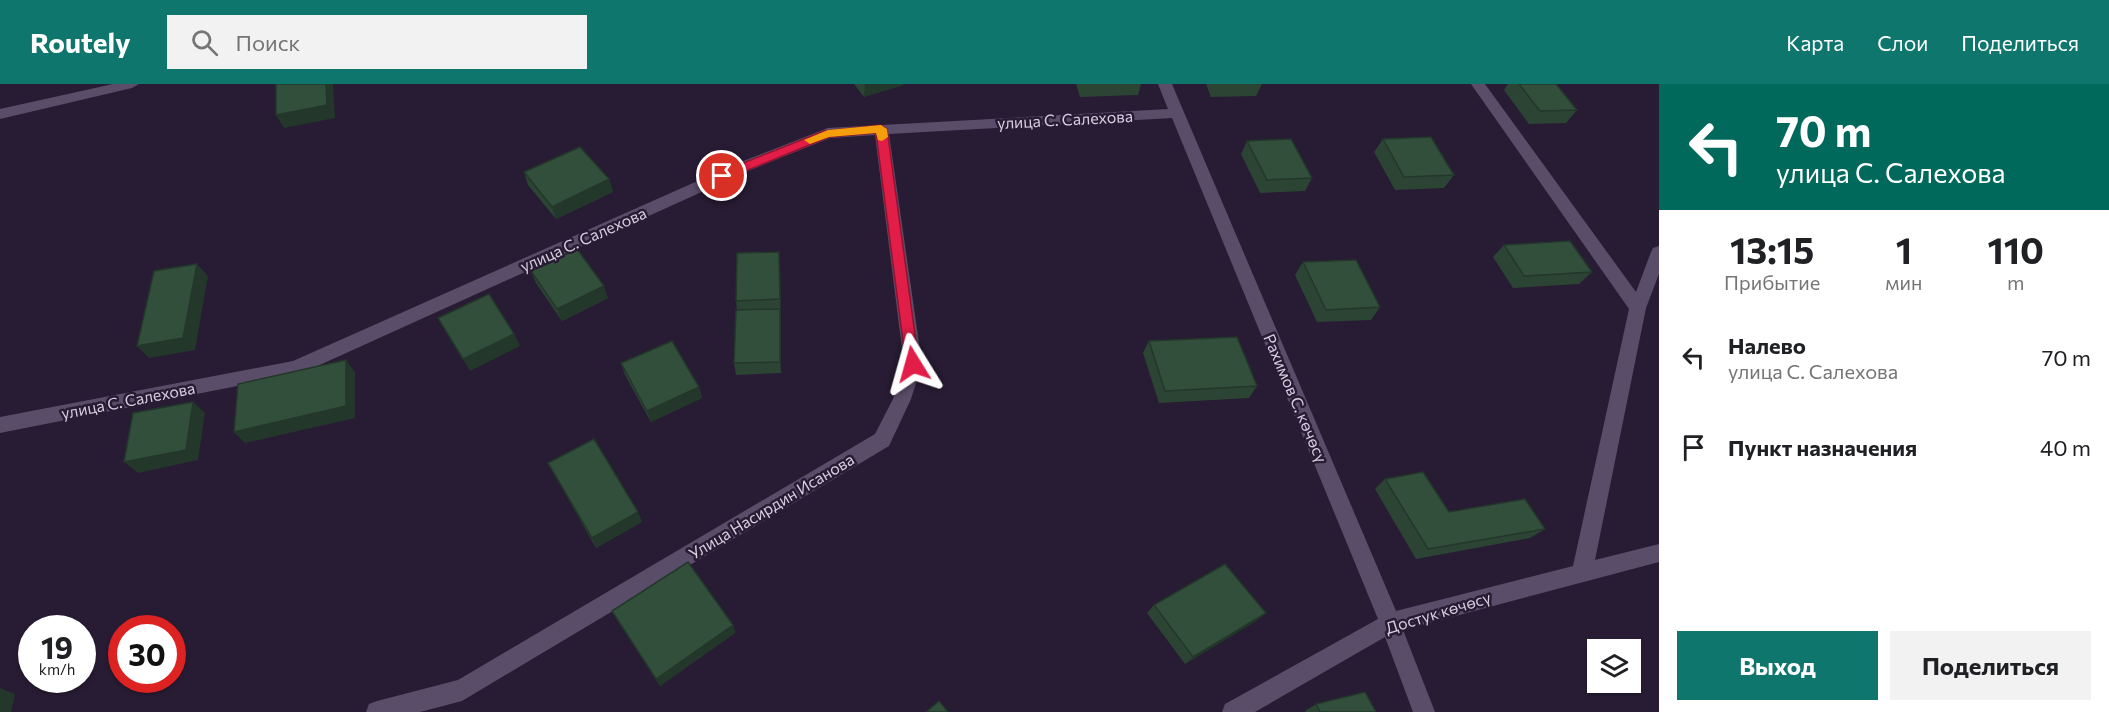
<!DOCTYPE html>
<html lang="ru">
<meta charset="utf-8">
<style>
body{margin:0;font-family:Commissioner,sans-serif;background:#f2f2f2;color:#202124;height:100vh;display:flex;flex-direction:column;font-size:22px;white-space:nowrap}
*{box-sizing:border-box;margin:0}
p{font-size:20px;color:#757577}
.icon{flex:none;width:33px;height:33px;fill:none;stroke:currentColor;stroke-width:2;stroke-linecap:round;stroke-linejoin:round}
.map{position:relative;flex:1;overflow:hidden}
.details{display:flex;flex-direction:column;background:#fff;width:450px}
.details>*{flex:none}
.banner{background:#00695c;color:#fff;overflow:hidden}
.fabs{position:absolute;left:1587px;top:555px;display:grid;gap:12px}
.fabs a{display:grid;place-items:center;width:54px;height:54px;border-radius:0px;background:#fff;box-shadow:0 2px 4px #0004;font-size:30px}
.speed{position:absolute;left:18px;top:531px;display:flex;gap:12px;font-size:30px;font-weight:700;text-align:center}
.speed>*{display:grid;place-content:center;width:78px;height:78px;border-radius:50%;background:#fff;box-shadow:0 2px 4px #0004;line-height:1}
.speed small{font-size:15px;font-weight:400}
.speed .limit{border:9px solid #d22;background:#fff;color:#111}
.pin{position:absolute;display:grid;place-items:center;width:51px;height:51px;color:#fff;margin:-26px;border:3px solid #fff;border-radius:50%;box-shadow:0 2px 6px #0007}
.me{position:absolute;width:66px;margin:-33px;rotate:352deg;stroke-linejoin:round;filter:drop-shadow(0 0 4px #0008)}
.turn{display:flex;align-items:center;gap:21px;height:126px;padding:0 18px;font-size:27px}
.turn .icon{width:78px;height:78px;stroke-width:2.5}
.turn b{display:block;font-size:42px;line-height:51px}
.eta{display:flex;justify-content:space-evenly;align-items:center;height:102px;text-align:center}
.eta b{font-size:36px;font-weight:700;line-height:42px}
.button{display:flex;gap:12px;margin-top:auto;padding:12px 18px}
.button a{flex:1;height:69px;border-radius:0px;background:#0f766e;color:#fff;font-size:24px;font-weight:700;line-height:69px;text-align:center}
.button a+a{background:#f2f2f2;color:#202124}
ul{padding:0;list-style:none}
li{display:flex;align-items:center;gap:18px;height:90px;padding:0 18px}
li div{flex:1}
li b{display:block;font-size:22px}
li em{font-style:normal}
header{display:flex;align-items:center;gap:36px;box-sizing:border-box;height:84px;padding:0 30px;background:#0f766e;color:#fff}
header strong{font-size:28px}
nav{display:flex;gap:33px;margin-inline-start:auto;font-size:21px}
.search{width:420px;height:54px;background:#f2f2f2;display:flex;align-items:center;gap:15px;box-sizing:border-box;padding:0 21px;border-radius:0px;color:#757577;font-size:22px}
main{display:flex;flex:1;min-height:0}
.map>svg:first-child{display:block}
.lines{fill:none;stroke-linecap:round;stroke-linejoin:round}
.street{fill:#5a4d69;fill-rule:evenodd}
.wall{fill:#2b4434}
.shaded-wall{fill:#23372a}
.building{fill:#324f3c;stroke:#23372a;stroke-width:1.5}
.route{fill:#e11d48;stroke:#92132f;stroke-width:1.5}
.slow{fill:#f59e0b}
.labels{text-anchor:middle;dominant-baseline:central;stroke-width:5;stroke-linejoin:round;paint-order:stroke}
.street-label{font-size:16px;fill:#d7cfe0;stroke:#281c34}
</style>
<header>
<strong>Routely</strong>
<div class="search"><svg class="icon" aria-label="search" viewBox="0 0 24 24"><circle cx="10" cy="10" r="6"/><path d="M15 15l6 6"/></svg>Поиск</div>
<nav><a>Карта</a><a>Слои</a><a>Поделиться</a></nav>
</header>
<main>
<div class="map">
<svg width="1659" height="628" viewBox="0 0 1659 628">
<rect width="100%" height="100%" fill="#281c34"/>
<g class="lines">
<path class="street" d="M113 0H139L132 4 0 35V25Z
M1158 0H1172L1396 527 1573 482 1629 225 1471 0H1485L1636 208 1651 168 1653 164 1659 162V190L1646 224 1595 476 1659 460V478L1403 546 1435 628H1413L1385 553 1255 628H1222L1225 620 1378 535 1172 34 889 50 922 280 911 315 889 362 462 617 420 628H366L369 620 377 617 458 596 875 350 893 315 904 280 875 51 830 54 748 87 302 289 0 349V333L293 277 738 79 828 44 1168 25Z"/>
</g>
<path class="wall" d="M854 0H903V1L864 13Z
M1076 0H1141L1138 11 1080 13Z
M1206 0H1262L1256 12 1211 13Z
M1508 0H1556L1577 26 1566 39 1529 40 1504 6Z
M1383 55 1454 91 1444 104 1395 106 1374 68Z
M1247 57 1312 94 1305 107 1260 109 1241 70Z
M524 88 609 95 613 108 556 135 528 101Z
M1504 161 1592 188 1579 200 1513 204 1493 173Z
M1303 178 1380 223 1371 236 1317 238 1295 191Z
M780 181 781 289 736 291 734 279 737 226 736 217Z
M531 187 608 214 562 237 536 199Z
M1149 257 1257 302 1249 314 1159 319 1143 269Z
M621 279 699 303 702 314 651 338 625 291Z
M548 379 642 438 596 464Z
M1385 395 1449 428 1545 445 1530 454 1416 475 1375 405Z
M1154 521 1256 537 1185 580 1147 529Z
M612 527 733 541 735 549 660 602Z
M1316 620 1376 628H1306L1305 627Z"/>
<path class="shaded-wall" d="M326 0H333L335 34 284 44 276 31Z
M865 0H903V1L864 13Z
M609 95 613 108 556 135 552 123Z
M779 168 780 181 781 228 780 215Z
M197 180 208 192 195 266 149 274 137 262Z
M604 202 608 214 562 237 557 225Z
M780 225 781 237V289L780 278Z
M514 250 520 262 470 287 463 275Z
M346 276 355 288V334L245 359 234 348Z
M699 303 702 314 651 338 647 327Z
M193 318 205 329 198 376 138 389 124 378Z
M638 428 642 438 596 464 592 454Z
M1266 529 1256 537 1185 580 1193 573Z
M733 541 735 549 660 602 656 595Z
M0 604 15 610 11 628H0Z"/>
<path class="building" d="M276 0H326L327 21 276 31Z
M1519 0H1556L1577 26 1540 27Z
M1431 53 1454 91 1404 93 1383 55Z
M1291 55 1312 94 1267 96 1247 57Z
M580 63 609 95 552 123 524 88Z
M1570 157 1592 188 1524 192 1504 161Z
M577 165 604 202 557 225 531 187Z
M779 168 780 215 736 217 737 169Z
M1356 176 1380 223 1326 226 1303 178Z
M197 180 183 254 137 262 154 187Z
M489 210 514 250 463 275 438 234Z
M780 225V278L734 279 736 226Z
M1237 253 1257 302 1165 307 1149 257Z
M672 257 699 303 647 327 621 279Z
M346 276V322L234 348 238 300Z
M193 318 186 366 124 378 133 329Z
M594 355 638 428 592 454 548 379Z
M1423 388 1449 428 1525 415 1545 445 1428 465 1385 395Z
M688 478 733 541 656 595 612 527Z
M1225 480 1266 529 1193 573 1154 521Z
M1365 608 1376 628H1320L1316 620Z
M939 617 948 628H926Z"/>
<path class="route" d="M881 41 887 45 919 280 913 285 906 280 876 49 829 53 726 95H718L716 92 718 89 824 47Z"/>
<path class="slow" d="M881 41 887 45 888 53 882 57 878 56 876 49 829 53 810 60 804 56 828 46Z"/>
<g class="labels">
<g class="street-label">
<text transform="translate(1065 35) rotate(-3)">улица С. Салехова</text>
<text transform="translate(583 155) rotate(-24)">улица С. Салехова</text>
<text transform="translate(1296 314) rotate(67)">Рахимов С. көчөсү</text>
<text transform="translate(128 316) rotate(-11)">улица С. Салехова</text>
<text transform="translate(771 422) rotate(-31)">Улица Насирдин Исанова</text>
<text transform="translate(1438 528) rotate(-17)">Достук көчөсү</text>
</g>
</g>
</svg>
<div class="fabs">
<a><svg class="icon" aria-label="layers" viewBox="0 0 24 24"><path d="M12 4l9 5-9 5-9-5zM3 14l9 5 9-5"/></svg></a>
</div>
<div class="speed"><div>19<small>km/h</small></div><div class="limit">30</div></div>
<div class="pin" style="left:722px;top:92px;background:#d93025"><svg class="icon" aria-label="arrive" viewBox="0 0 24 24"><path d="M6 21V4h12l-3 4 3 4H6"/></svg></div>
<svg class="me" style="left:913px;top:280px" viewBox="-20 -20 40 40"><path d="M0-17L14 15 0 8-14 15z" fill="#e11d48" stroke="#fff" stroke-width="4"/></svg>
</div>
<section class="details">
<div class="banner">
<div class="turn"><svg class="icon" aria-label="left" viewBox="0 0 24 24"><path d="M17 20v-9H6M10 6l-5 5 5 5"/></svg><div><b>70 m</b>улица С. Салехова</div></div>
</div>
<div class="eta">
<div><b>13:15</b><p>Прибытие</p></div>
<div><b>1</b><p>мин</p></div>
<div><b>110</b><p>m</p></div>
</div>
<ul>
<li><svg class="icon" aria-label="left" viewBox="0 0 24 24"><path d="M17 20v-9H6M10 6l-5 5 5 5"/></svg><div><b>Налево</b><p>улица С. Салехова</p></div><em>70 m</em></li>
<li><svg class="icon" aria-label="arrive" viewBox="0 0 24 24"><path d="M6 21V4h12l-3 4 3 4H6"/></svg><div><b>Пункт назначения</b></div><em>40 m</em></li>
</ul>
<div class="button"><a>Выход</a><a>Поделиться</a></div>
</section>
</main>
